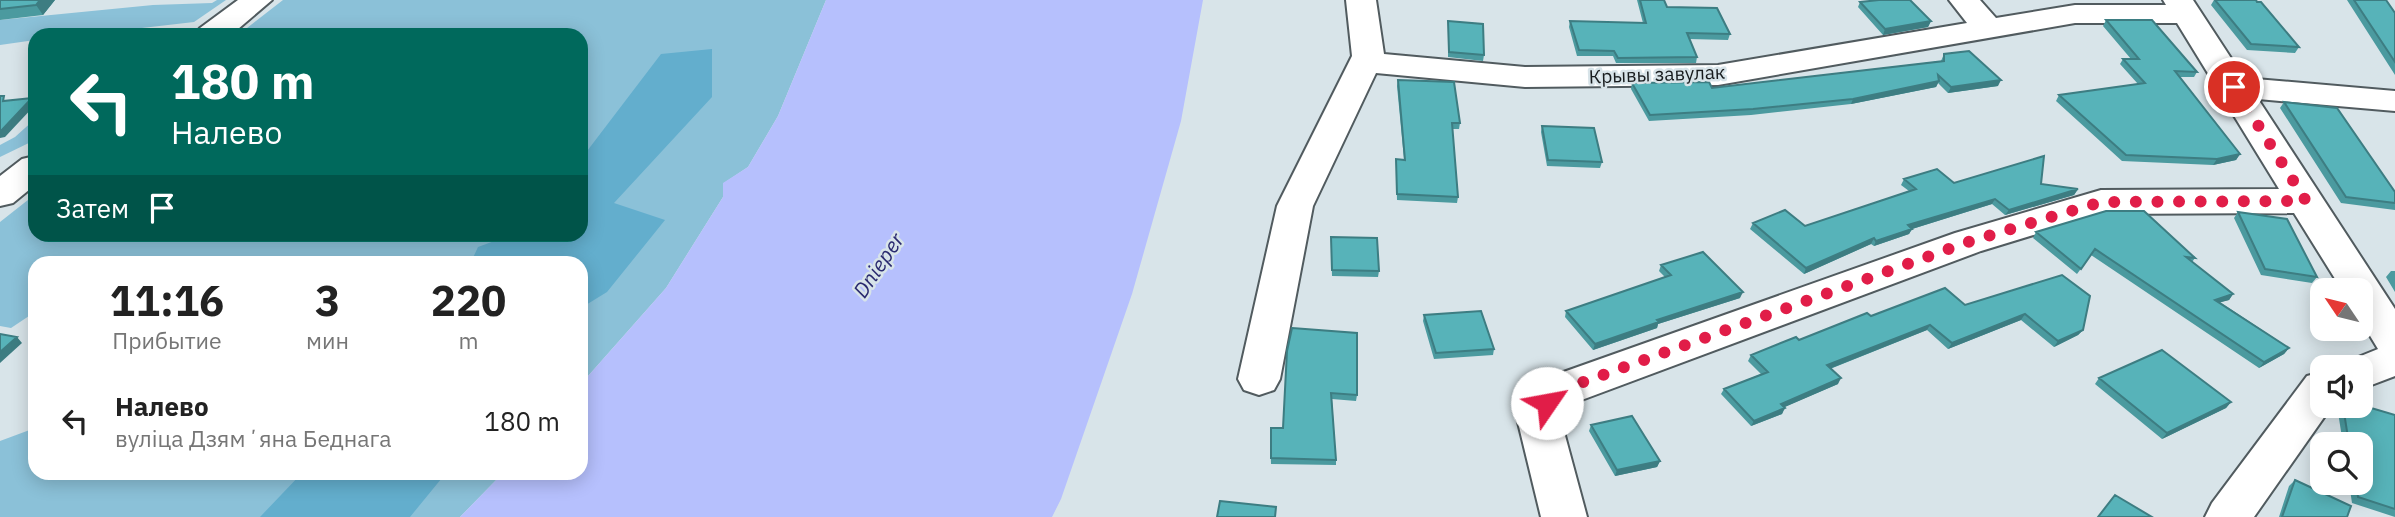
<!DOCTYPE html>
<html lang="ru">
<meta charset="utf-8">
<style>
body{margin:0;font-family:"IBM Plex Sans",sans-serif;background:#f6f6f6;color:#222;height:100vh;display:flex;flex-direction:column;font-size:26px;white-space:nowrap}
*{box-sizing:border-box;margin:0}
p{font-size:23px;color:#767676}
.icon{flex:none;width:38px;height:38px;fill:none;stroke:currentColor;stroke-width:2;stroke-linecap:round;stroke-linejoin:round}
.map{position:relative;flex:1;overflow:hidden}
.panel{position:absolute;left:28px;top:256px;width:560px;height:224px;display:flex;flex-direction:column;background:#fff;border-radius:21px;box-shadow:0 4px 18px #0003}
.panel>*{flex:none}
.guide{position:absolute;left:28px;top:28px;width:560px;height:214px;border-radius:21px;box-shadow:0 4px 18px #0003;background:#00695c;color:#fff;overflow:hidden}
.needle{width:46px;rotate:305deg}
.controls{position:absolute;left:2310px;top:278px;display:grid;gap:14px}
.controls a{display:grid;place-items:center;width:63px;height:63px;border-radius:14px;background:#fff;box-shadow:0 4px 18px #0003;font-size:35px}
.pin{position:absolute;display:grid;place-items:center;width:60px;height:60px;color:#fff;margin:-30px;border:4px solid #fff;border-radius:50%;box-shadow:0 2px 7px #0007}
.me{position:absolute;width:77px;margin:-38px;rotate:57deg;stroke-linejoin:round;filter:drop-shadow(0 0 5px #0008)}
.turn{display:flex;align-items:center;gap:24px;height:147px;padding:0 28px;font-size:32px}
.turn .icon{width:91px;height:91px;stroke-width:2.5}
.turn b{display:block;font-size:49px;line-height:60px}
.then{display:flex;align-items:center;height:66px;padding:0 28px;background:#0003;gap:14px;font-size:26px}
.eta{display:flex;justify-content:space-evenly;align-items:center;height:119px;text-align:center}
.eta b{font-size:42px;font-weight:700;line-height:49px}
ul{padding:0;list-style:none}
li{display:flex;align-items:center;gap:21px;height:91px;padding:0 28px}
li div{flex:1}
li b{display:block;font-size:26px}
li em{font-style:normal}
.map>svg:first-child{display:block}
.green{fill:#8bc1d8}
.forest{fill:#63aecd}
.water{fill:#b6c0fd}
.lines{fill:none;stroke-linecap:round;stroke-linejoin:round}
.minor-casing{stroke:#515b5f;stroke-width:4}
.tertiary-casing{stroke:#515b5f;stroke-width:4}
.minor{fill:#fff;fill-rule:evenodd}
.tertiary{fill:#fff;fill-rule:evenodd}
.wall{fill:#4b9a9f}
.shaded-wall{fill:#3d7d82}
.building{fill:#57b3b9;stroke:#3d7d82;stroke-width:2}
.route{stroke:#e11d48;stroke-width:12;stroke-dasharray:0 21.6}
.labels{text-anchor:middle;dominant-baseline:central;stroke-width:5;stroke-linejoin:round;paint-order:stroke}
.street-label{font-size:19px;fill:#171b1d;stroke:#d8e4e9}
.water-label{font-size:21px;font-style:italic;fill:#2a2a70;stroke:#d8e4e9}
</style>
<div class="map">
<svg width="2395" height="517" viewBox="0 0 2395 517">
<rect width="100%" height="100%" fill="#d8e4e9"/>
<path class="green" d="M217 0H226L194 22 81 35H35V40L0 45V20L153 5 212 3Z
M283 0H826L778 116 748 167 724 183 723 197 666 288 581 384V262H35V312L11 328 0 326V222L33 196 35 234H581V35H238Z
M35 119V140L0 157V145L15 137Z
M35 428V472L503 473 460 517H0V441Z"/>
<path class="forest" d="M712 49V97L614 203 665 220 607 292 581 308V262H471L478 247 511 235 581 234V159L661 54Z
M302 473V472L446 473 410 517H260Z"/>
<path class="water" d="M826 0H1203L1181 121 1132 294 1061 499 1052 517H460L503 473 581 472V384L666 288 723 197V183L748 167 778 116Z"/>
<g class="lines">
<defs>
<path id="minor" d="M1346 0H1376L1384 54 1525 67 1718 65 1967 23 1949 0H1980L1996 18 2075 5H2166L2163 0H2193L2244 78 2395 91V111L2258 99 2395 309V376L2361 389V368H2343L2346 362 2378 349 2361 321V290H2342L2294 213 2102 214 1981 251 1571 404 1560 417 1587 517H1541L1516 414 1541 380 1955 233 2101 190 2279 189 2177 23H2075L1718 85 1525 87 1376 73 1313 206 1280 379 1274 390 1259 395 1244 390 1238 379 1277 206 1352 56Z
M2322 372V406H2332L2254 517H2205L2212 503 2307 376Z"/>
<path id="tertiary" d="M238 0H272L231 35H195L200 28Z
M35 156V185L13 203 0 206V176L22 159Z"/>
</defs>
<use href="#minor" class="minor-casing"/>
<use href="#tertiary" class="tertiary-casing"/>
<use href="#minor" class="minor"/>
<use href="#tertiary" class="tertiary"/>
</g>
<path class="wall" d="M0 0H55L43 15 0 20Z
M1637 0H1664L1667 7 1730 34 1728 40 1689 39 1697 57 1696 63H1616L1613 56H1577L1569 27 1570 21 1643 23Z
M2214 0H2256L2299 47 2295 53 2247 50 2211 5Z
M2347 0H2386L2395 13V75Z
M1860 2 1931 21 1928 27 1883 35 1858 7Z
M2106 20 2197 72 2194 77H2180L2240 154 2236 160 2213 165 2122 161 2056 101 2059 95 2138 84 2120 64 2123 59H2131L2103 26Z
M1448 21 1484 55 1483 61 1448 57Z
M1944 54 1998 86 1948 93 1938 83 1936 87 1851 104 1751 115 1649 121 1631 89 1632 83 1712 88 1941 61Z
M1398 80 1460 123 1459 129H1452L1458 197 1457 203 1397 200 1396 159H1404L1397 86Z
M2284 102 2395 192V210L2341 203 2280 108Z
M1542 126 1602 162 1600 168 1547 166 1541 132Z
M1904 179 1954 183 2041 184 2078 189 2074 195 2005 215 1992 204 1912 229 1909 234 1874 246 1871 244 1804 274 1750 229 1753 223 1805 226 1909 191 1901 185Z
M2238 212 2317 277 2312 283 2261 275 2234 218Z
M2036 232 2195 258 2192 262 2233 294 2229 300 2220 302 2289 348 2284 354 2259 368 2091 255 2077 274 2033 238Z
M1331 237 1379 271 1378 277 1332 276Z
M1661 265 1740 298 1658 324 1657 328 1593 350 1565 317 1566 311 1665 277 1659 271Z
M2391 271H2395V292L2386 277Z
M2062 275 2083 330 2078 335 2054 347 2021 320 1948 349 1927 330 1830 369 1838 384 1784 407 1782 414 1751 426 1721 394 1724 389 1761 374 1748 361 1751 355 1871 316 1965 305Z
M1424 315 1494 349 1493 355 1434 359 1423 321Z
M1292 328 1357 395 1356 401 1332 399 1336 460V465L1271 464 1270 434 1283 428Z
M2099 378 2231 402 2226 408 2162 439 2095 384Z
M2337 406H2361L2395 415V517L2352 503 2349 483H2361V444H2343Z
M1591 425 1660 461 1657 467 1615 476 1589 431Z
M2295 480 2347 517H2279L2289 486Z"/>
<path class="shaded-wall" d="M40 0H55L43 15 36 5Z
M1931 21 1928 27 1883 35 1885 29Z
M2001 80 1998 86 1948 93 1951 87Z
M1939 81 1936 87 1851 104 1853 99Z
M32 98 35 102V105L5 137 0 138V132Z
M2240 154 2236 160 2213 165 2217 159Z
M2078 189 2074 195 2005 215 2009 210Z
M1995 199 1992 204 1912 229 1909 234 1874 246 1876 241 1908 225Z
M1874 238 1871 244 1804 274 1806 268Z
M1743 292 1740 298 1658 324 1657 328 1593 350 1595 344 1657 320Z
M2233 294 2229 300 2211 305 2215 300Z
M2025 314 2021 320 1948 349 1952 343Z
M1930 325 1927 330 1824 371 1827 365Z
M2083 330 2078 335 2054 347 2058 341Z
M17 337 22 343 0 363V352Z
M2289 348 2284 354 2259 368 2264 362Z
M1841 378 1838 384 1778 410 1781 404Z
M2231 402 2226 408 2162 439 2167 433Z
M1785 408 1782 414 1751 426 1754 421Z
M1660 461 1657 467 1615 476 1617 470Z"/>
<path class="building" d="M0 0H40L36 5 0 9Z
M1640 0H1664L1667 7 1717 8 1730 34 1687 33 1697 57 1618 58 1614 51 1579 50 1570 21 1646 23Z
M1879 0H1910L1931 21 1885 29 1860 2Z
M2215 0H2256L2257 2H2261L2299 47 2251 44Z
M2354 0H2386L2395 13V62Z
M2106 20H2152L2197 72 2175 71 2240 154 2217 159 2126 155 2059 95 2145 83 2123 59H2139Z
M1448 21 1483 24 1484 55 1449 52Z
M1969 51 2001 80 1951 87 1938 75 1939 81 1853 99 1753 109 1650 115 1632 83 1709 82 1712 88 1944 61V54Z
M1398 80 1454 82 1460 123H1452L1458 197 1397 194 1396 159 1405 160Z
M0 96H4L3 101 32 98 0 132Z
M2284 102 2337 108 2395 192V203L2346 197Z
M1542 126 1594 128 1602 162 1548 160Z
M2044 156 2041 184 2078 189 2009 210 1995 199 1908 225 1912 229 1876 241 1874 238 1806 268 1753 223 1785 210 1805 226 1916 189 1904 179 1937 169 1954 183Z
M2106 211H2144L2195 258 2186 257 2233 294 2215 300 2289 348 2264 362 2095 249 2081 269 2036 232Z
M2238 212 2287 219 2317 277 2265 269Z
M1331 237 1377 238 1379 271 1332 270Z
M1703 252 1743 292 1657 320 1659 322 1595 344 1566 311 1671 275 1661 265Z
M2062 275 2090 296 2083 330 2058 341 2025 314 1952 343 1930 325 1827 365 1841 378 1781 404 1785 408 1754 421 1724 389 1768 372 1751 355 1796 337 1799 340 1867 313 1871 316 1945 288 1965 305Z
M1481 311 1494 349 1436 353 1424 315Z
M1292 328 1357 333V395L1331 393 1336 460 1271 458V428H1283L1287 351Z
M0 334 17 337 0 352Z
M2162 350 2231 402 2167 433 2099 378Z
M2361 405 2395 415V509L2358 497 2356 483H2361V444H2349L2343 406H2361Z
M1632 416 1660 461 1617 470 1591 425Z
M2295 480 2351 506 2347 517H2282Z
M2115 495 2152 517H2098Z
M1220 501 1276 507 1275 517H1217Z"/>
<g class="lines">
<path class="route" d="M1547 403 1556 392 1968 242 2101 202 2306 201 2234 87"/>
</g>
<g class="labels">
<g class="street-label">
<text transform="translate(1657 74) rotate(-2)">Крывы завулак</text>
</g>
<g class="water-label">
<text transform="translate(878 265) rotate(-56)">Dnieper</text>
</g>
</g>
</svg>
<div class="controls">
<a><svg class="needle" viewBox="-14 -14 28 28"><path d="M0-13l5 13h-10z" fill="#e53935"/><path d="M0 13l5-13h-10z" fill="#767676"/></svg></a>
<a><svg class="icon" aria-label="sound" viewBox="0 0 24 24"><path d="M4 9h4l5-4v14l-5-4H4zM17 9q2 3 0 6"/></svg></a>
<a><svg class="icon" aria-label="search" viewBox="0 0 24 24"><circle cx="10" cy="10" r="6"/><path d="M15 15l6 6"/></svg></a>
</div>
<div class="pin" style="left:2234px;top:87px;background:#d93025"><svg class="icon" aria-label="arrive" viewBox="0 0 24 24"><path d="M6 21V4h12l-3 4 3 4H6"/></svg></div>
<svg class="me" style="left:1547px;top:403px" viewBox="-20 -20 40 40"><circle r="19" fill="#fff"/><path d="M0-13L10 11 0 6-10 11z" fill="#e11d48"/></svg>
<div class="guide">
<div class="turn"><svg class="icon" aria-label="left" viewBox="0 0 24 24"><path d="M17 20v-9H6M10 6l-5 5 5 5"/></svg><div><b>180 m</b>Налево</div></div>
<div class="then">Затем<svg class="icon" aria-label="arrive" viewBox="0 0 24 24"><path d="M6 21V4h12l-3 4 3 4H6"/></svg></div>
</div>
<section class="panel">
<div class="eta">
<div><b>11:16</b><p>Прибытие</p></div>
<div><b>3</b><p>мин</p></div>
<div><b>220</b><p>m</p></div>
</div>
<ul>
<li><svg class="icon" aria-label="left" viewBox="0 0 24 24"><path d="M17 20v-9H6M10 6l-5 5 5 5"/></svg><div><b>Налево</b><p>вуліца Дзямʼяна Беднага</p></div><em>180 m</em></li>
</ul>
</section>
</div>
